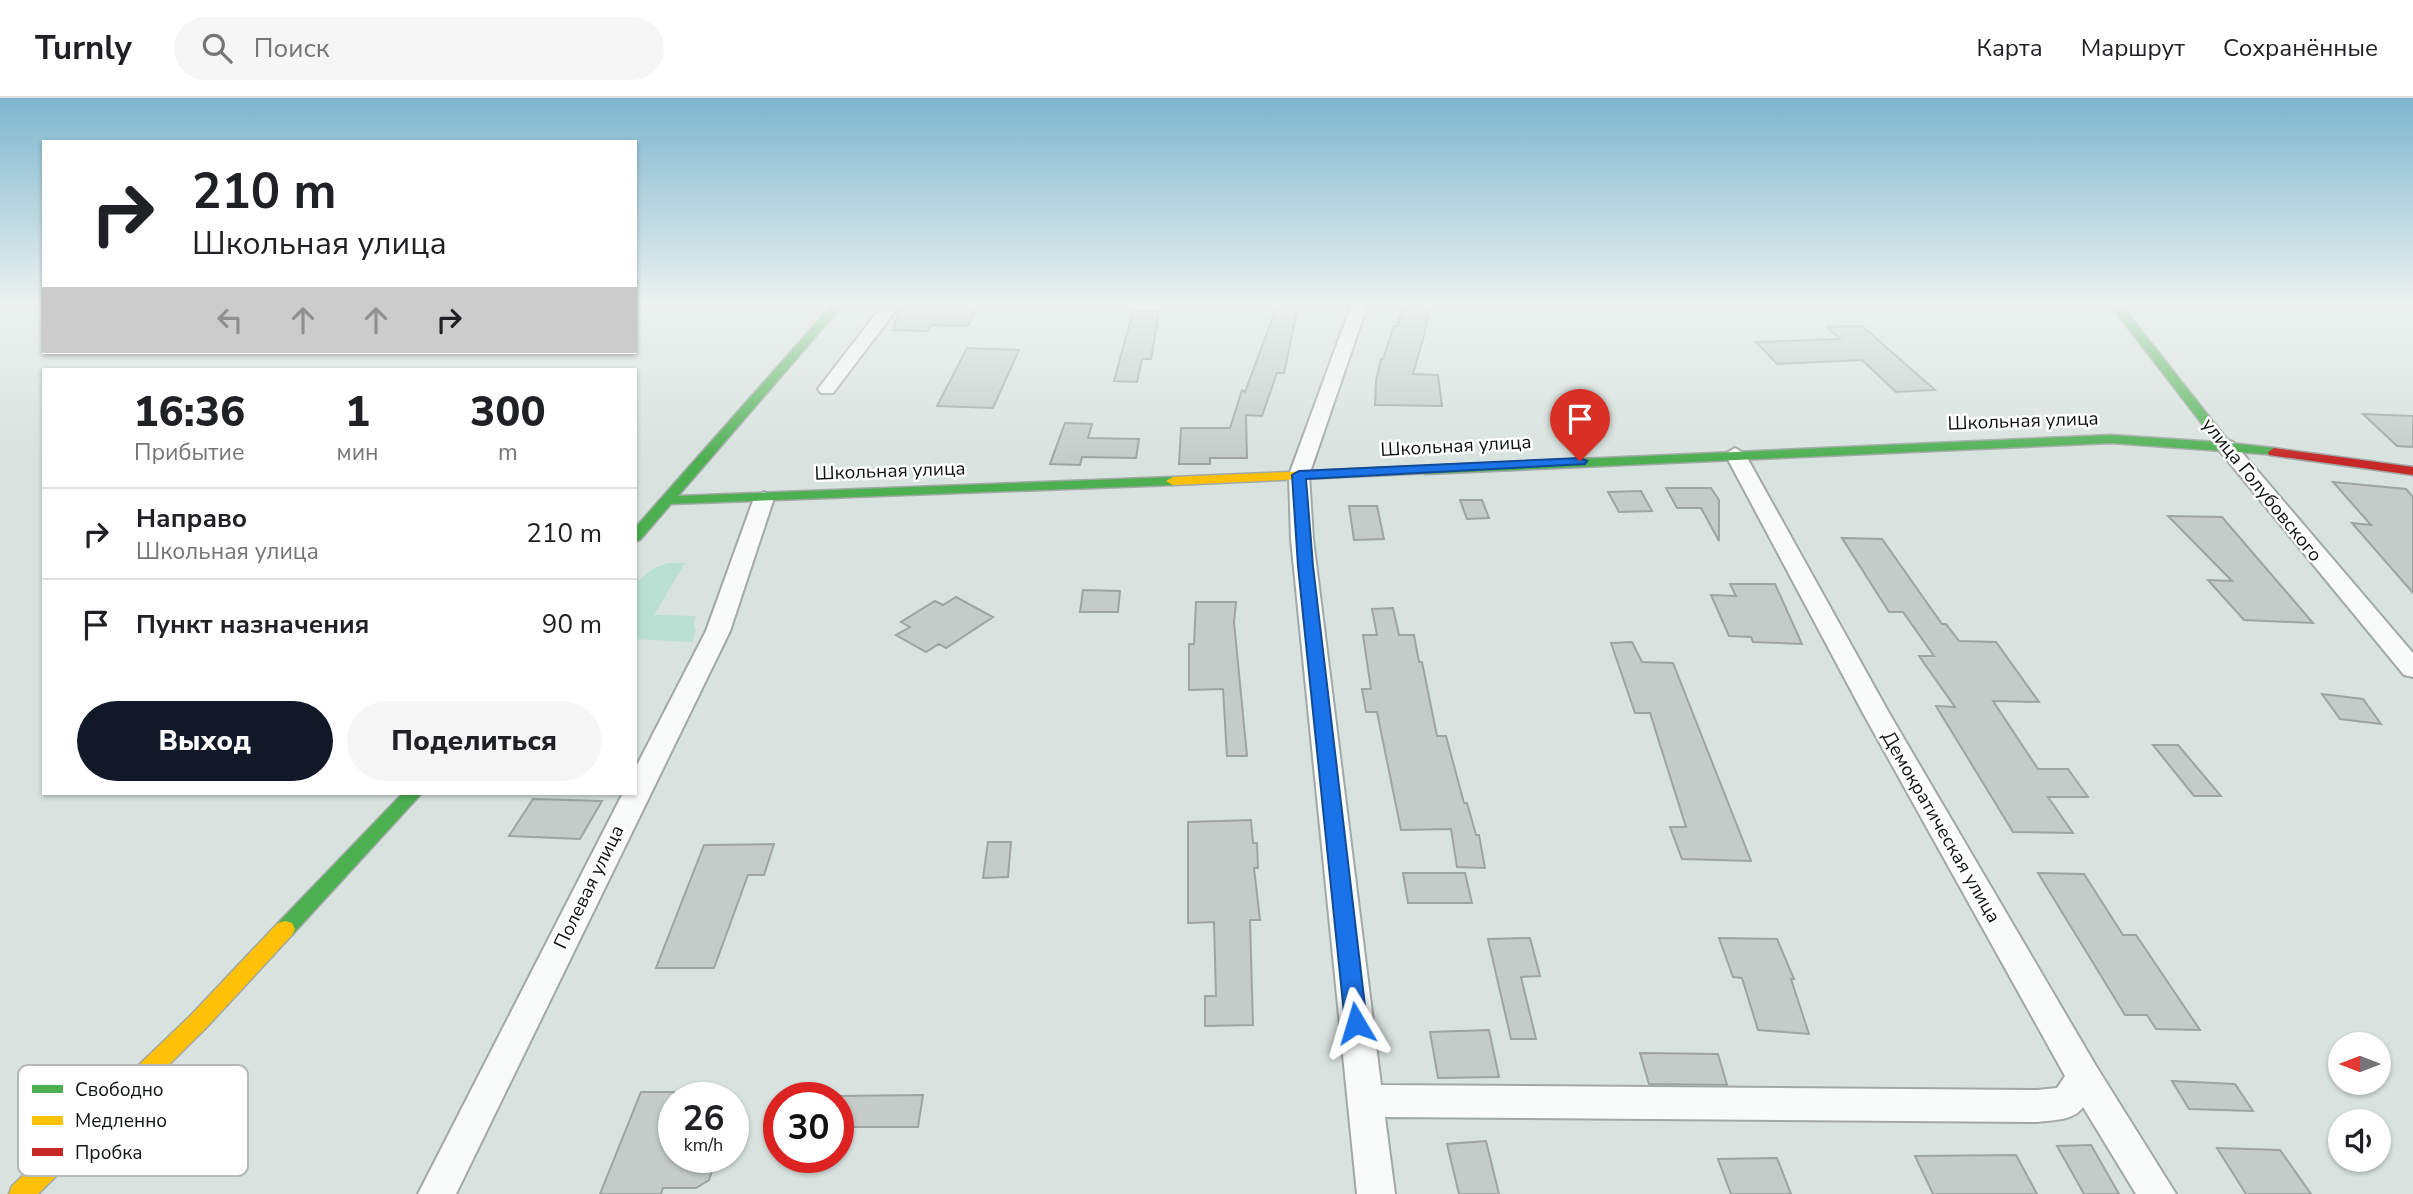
<!DOCTYPE html>
<html lang="ru">
<meta charset="utf-8">
<style>
body{margin:0;font-family:"Nunito Sans",sans-serif;background:#f6f6f6;color:#202124;height:100vh;display:flex;flex-direction:column;font-size:26px;white-space:nowrap}
*{box-sizing:border-box;margin:0}
p{font-size:23px;color:#757577}
.icon{flex:none;width:38px;height:38px;fill:none;stroke:currentColor;stroke-width:2;stroke-linecap:round;stroke-linejoin:round}
.map{position:relative;flex:1;overflow:hidden}
.drawer{position:absolute;left:42px;top:270px;width:595px;height:427px;display:flex;flex-direction:column;background:#fff;border-radius:0px;box-shadow:0 2px 5px #0004}
.drawer>*{flex:none}
.top-card{position:absolute;left:42px;top:42px;width:595px;height:214px;border-radius:0px;box-shadow:0 2px 5px #0004;background:#fff;color:#202124;overflow:hidden}
.needle{width:46px;rotate:270deg}
.fabs{position:absolute;left:2328px;top:934px;display:grid;gap:14px}
.fabs a{display:grid;place-items:center;width:63px;height:63px;border-radius:50%;background:#fff;box-shadow:0 2px 5px #0004;font-size:35px}
.speed{position:absolute;left:658px;top:984px;display:flex;gap:14px;font-size:35px;font-weight:700;text-align:center}
.speed>*{display:grid;place-content:center;width:91px;height:91px;border-radius:50%;background:#fff;box-shadow:0 2px 5px #0004;line-height:1}
.speed small{font-size:18px;font-weight:400}
.speed .limit{border:10px solid #d22;background:#fff;color:#111}
.pin{position:absolute;display:grid;place-items:center;width:60px;height:60px;color:#fff;margin:-72px -30px;border-radius:50% 50% 50% 0;rotate:-45deg;box-shadow:0 0 7px #0007}
.pin .icon{rotate:45deg}
.me{position:absolute;width:77px;margin:-38px;rotate:353deg;stroke-linejoin:round;filter:drop-shadow(0 0 5px #0008)}
.turn{display:flex;align-items:center;gap:24px;height:147px;padding:0 35px;font-size:32px}
.turn .icon{width:91px;height:91px;stroke-width:2.5}
.turn b{display:block;font-size:49px;line-height:60px}
.lanes{display:flex;align-items:center;height:66px;padding:0 35px;background:#0003;justify-content:center;gap:35px;direction:ltr}
.lanes .off{opacity:.35}
.eta{display:flex;justify-content:space-evenly;align-items:center;height:119px;text-align:center}
.eta b{font-size:42px;font-weight:800;line-height:49px}
.primary-button{display:flex;gap:14px;margin-top:auto;padding:14px 35px}
.primary-button a{flex:1;height:80px;border-radius:42px;background:#111827;color:#fff;font-size:28px;font-weight:800;line-height:80px;text-align:center}
.primary-button a+a{background:#f6f6f6;color:#202124}
ul{padding:0;list-style:none}
li{display:flex;align-items:center;gap:21px;height:91px;padding:0 35px;border-top:2px solid #e0e0e0}
li div{flex:1}
li b{display:block;font-size:26px}
li em{font-style:normal}
header{display:flex;align-items:center;gap:42px;box-sizing:border-box;height:98px;padding:0 35px;background:#fff;border-bottom:2px solid #e0e0e0}
header strong{font-size:33px}
nav{display:flex;gap:38px;margin-inline-start:auto;font-size:24px}
.search{width:490px;height:63px;background:#f6f6f6;display:flex;align-items:center;gap:18px;box-sizing:border-box;padding:0 24px;border-radius:38px;color:#757577;font-size:26px}
.map>svg:first-child{display:block}
.green{fill:#b8dfd2}
.building{fill:#c4cbc8;stroke:#9da4a1;stroke-width:2}
.lines{fill:none;stroke-linecap:round;stroke-linejoin:round}
.street-casing{stroke:#a1a8a5;stroke-width:4}
.fast-casing{stroke:#a1a8a5;stroke-width:3}
.slow-casing{stroke:#a1a8a5;stroke-width:3}
.jam-casing{stroke:#a1a8a5;stroke-width:3}
.street{fill:#f9fbfa;fill-rule:evenodd}
.fast{fill:#4caf50;fill-rule:evenodd}
.slow{fill:#ffc107;fill-rule:evenodd}
.jam{fill:#c62828;fill-rule:evenodd}
.route{fill:#1a73e8;stroke:#114b97;stroke-width:2}
.labels{text-anchor:middle;dominant-baseline:central;stroke-width:5;stroke-linejoin:round;paint-order:stroke}
.street-label{font-size:19px;fill:#101514;stroke:#fff}
.key{fill:#fff;stroke:#b7b9b8;stroke-width:2}
.key-label{font-size:19px;fill:#101514}
</style>
<header>
<strong>Turnly</strong>
<div class="search"><svg class="icon" aria-label="search" viewBox="0 0 24 24"><circle cx="10" cy="10" r="6"/><path d="M15 15l6 6"/></svg>Поиск</div>
<nav><a>Карта</a><a>Маршрут</a><a>Сохранённые</a></nav>
</header>
<div class="map">
<svg width="2413" height="1096" viewBox="0 0 2413 1096">
<rect width="100%" height="100%" fill="#d8e2de"/>
<path class="green" d="M668 465H685L654 517 696 518 693 526 696 533 692 544 635 541V485L653 471Z"/>
<path class="building" d="M901 208H978L968 228 931 227 928 233 893 232Z
M1277 208H1298L1284 275H1277L1262 318 1246 317 1247 360H1210V366H1179L1181 330H1230L1242 292 1245 294Z
M1402 208H1429L1425 234 1413 276 1438 277 1442 308 1375 307 1376 283 1381 261H1383L1394 228H1398Z
M1133 213H1159L1151 261H1142L1137 284 1114 283Z
M1862 228 1935 292 1896 294 1862 262 1777 266 1756 244 1840 241 1827 229Z
M967 250 1019 252 993 310 937 308Z
M2363 316 2413 318V349L2397 348Z
M1065 325 1092 326 1088 340 1139 341 1136 360 1082 359 1080 367 1050 366Z
M2333 384 2406 391 2413 399V495L2352 425 2371 427Z
M1666 390H1711L1719 402V443L1701 410H1677Z
M1641 393 1652 413 1619 414 1608 394Z
M1460 402H1482L1489 420 1467 421Z
M1349 408H1377L1384 441 1354 442Z
M2168 418 2222 419 2313 525 2244 522 2208 482 2232 483Z
M1842 440 1882 441 1942 526H1946L1959 543 1996 544 2039 604 1993 603 2038 671H2068L2088 699H2048L2073 735 2013 734 1936 608 1955 609 1919 558H1934L1903 514H1889Z
M1730 486H1775L1802 546 1753 544 1751 539 1729 538 1711 497 1736 498Z
M1083 492 1120 493 1118 514H1080Z
M956 499 993 519 946 550 939 546 926 554 896 537 910 529 901 524 935 503 943 507Z
M1196 504H1236L1234 524 1247 658H1227L1223 591 1189 592V546H1194Z
M1393 510 1399 537H1414L1419 564H1422L1437 638H1446L1464 705H1467L1476 737H1479L1485 770 1457 769 1451 731 1401 732 1377 614H1366L1362 591H1371L1363 537H1377L1372 511Z
M1632 544 1642 564 1673 565 1751 763 1682 761 1670 729H1686L1650 615H1635L1611 545Z
M2322 596 2363 601 2381 626 2340 621Z
M2153 647H2178L2221 698H2194Z
M533 701 602 703 580 741 509 738Z
M1251 722 1253 745H1257L1258 770H1254L1260 822H1250L1253 927 1205 928V898H1216L1214 824 1188 825V724Z
M988 744H1011L1008 779 983 780Z
M774 746 764 777H748L714 870H656L704 747Z
M1403 775H1465L1472 805H1408Z
M2038 775 2084 776 2123 837H2136L2200 932 2156 931 2147 917H2125Z
M1530 840 1540 878 1521 879 1536 941H1511L1488 841Z
M1719 840 1777 841 1794 881H1791L1809 936 1758 932 1742 880 1733 879Z
M1489 932 1499 979 1438 980 1430 934Z
M1640 955 1718 956 1727 987 1649 986Z
M2172 983 2235 986 2253 1013 2189 1011Z
M641 994H674V1061H706L713 1070 709 1082 696 1090H663L661 1096H600Z
M923 997 918 1029H838V998Z
M1486 1043 1499 1096H1459L1447 1046Z
M2091 1047 2119 1096H2084L2057 1048Z
M2217 1050 2280 1052 2311 1096H2246Z
M2016 1057 2037 1096H1933L1915 1058Z
M1777 1060 1791 1096H1731L1718 1061Z"/>
<g class="lines">
<defs>
<path id="street" d="M882 208H899L833 295H821L818 291 821 287Z
M1351 208H1367L1309 377 1313 441 1381 987 2037 992 2057 990 2065 978 1863 615 1725 356 1735 350 1745 356 1889 615 2096 968 2176 1096H2136L2083 1009C2074 1023 2052 1022 2037 1024L1385 1019 1395 1096H1357L1291 441 1289 377Z
M2226 342 2233 344 2413 555V579L2404 577 2219 352 2216 348 2219 344Z
M764 394 774 400 730 533 456 1096H418L623 695H635V671L706 533 754 400Z"/>
<path id="fast" d="M831 208H842L678 398 1173 379 1180 383 1173 387 671 406 640 442 635 443V430Z
M2111 208H2122L2230 345 2274 350 2280 354 2279 357 2111 345 1425 376 1418 372 1425 368 2111 337 2216 344Z
M403 695H422L292 837 285 839 278 837 275 831 278 825Z"/>
<path id="slow" d="M1425 368 1430 369V375L1173 387 1166 383 1173 379Z
M285 823 292 825 295 831 292 837 206 930 38 1096H9L12 1088 190 918 278 825Z"/>
<path id="jam" d="M2274 350 2413 369V377L2269 357 2268 354Z"/>
</defs>
<use href="#street" class="street-casing"/>
<use href="#fast" class="fast-casing"/>
<use href="#slow" class="slow-casing"/>
<use href="#jam" class="jam-casing"/>
<use href="#street" class="street"/>
<use href="#fast" class="fast"/>
<use href="#slow" class="slow"/>
<use href="#jam" class="jam"/>
</g>
<linearGradient id="sky" x2="0" y2="1"><stop stop-color="#7db6ce"/><stop offset="0.57" stop-color="#edf2f0"/><stop offset="1" stop-color="#edf2f0" stop-opacity="0"/></linearGradient>
<rect width="2413" height="362" fill="url(#sky)"/>
<path class="route" d="M1580 360 1587 363 1585 366 1306 381 1313 468 1367 925 1364 932 1356 934 1348 932 1345 925 1298 468 1292 377 1299 373Z"/>
<g class="labels">
<g class="street-label">
<text transform="translate(2023 323) rotate(-2)">Школьная улица</text>
<text transform="translate(1456 348) rotate(-3)">Школьная улица</text>
<text transform="translate(890 373) rotate(-2)">Школьная улица</text>
<text transform="translate(2262 392) rotate(51)">улица Голубовского</text>
<text transform="translate(1941 729) rotate(60)">Демократическая улица</text>
<text transform="translate(589 789) rotate(-64)">Полевая улица</text>
</g>
</g>
<rect x="18" y="967" width="230" height="111" rx="10" class="key"/>
<rect x="32" y="987" width="31" height="8" fill="#4caf50"/>
<rect x="32" y="1018" width="31" height="9" fill="#ffc107"/>
<rect x="32" y="1050" width="31" height="8" fill="#c62828"/>
<g class="key-label">
<text x="75" y="998">Свободно</text>
<text x="75" y="1029">Медленно</text>
<text x="75" y="1061">Пробка</text>
</g>
</svg>
<div class="fabs">
<a><svg class="needle" viewBox="-14 -14 28 28"><path d="M0-13l5 13h-10z" fill="#e53935"/><path d="M0 13l5-13h-10z" fill="#757577"/></svg></a>
<a><svg class="icon" aria-label="sound" viewBox="0 0 24 24"><path d="M4 9h4l5-4v14l-5-4H4zM17 9q2 3 0 6"/></svg></a>
</div>
<div class="speed"><div>26<small>km/h</small></div><div class="limit">30</div></div>
<div class="pin" style="left:1580px;top:363px;background:#d93025"><svg class="icon" aria-label="arrive" viewBox="0 0 24 24"><path d="M6 21V4h12l-3 4 3 4H6"/></svg></div>
<svg class="me" style="left:1356px;top:925px" viewBox="-20 -20 40 40"><path d="M0-17L14 15 0 8-14 15z" fill="#1a73e8" stroke="#fff" stroke-width="4"/></svg>
<div class="top-card">
<div class="turn"><svg class="icon" aria-label="right" viewBox="0 0 24 24"><path d="M7 20v-9h11M14 6l5 5-5 5"/></svg><div><b>210 m</b>Школьная улица</div></div>
<div class="lanes"><svg class="icon off" aria-label="left" viewBox="0 0 24 24"><path d="M17 20v-9H6M10 6l-5 5 5 5"/></svg><svg class="icon off" aria-label="ahead" viewBox="0 0 24 24"><path d="M12 20V5M6 11l6-6 6 6"/></svg><svg class="icon off" aria-label="ahead" viewBox="0 0 24 24"><path d="M12 20V5M6 11l6-6 6 6"/></svg><svg class="icon" aria-label="right" viewBox="0 0 24 24"><path d="M7 20v-9h11M14 6l5 5-5 5"/></svg></div>
</div>
<section class="drawer">
<div class="eta">
<div><b>16:36</b><p>Прибытие</p></div>
<div><b>1</b><p>мин</p></div>
<div><b>300</b><p>m</p></div>
</div>
<ul>
<li><svg class="icon" aria-label="right" viewBox="0 0 24 24"><path d="M7 20v-9h11M14 6l5 5-5 5"/></svg><div><b>Направо</b><p>Школьная улица</p></div><em>210 m</em></li>
<li><svg class="icon" aria-label="arrive" viewBox="0 0 24 24"><path d="M6 21V4h12l-3 4 3 4H6"/></svg><div><b>Пункт назначения</b></div><em>90 m</em></li>
</ul>
<div class="primary-button"><a>Выход</a><a>Поделиться</a></div>
</section>
</div>
